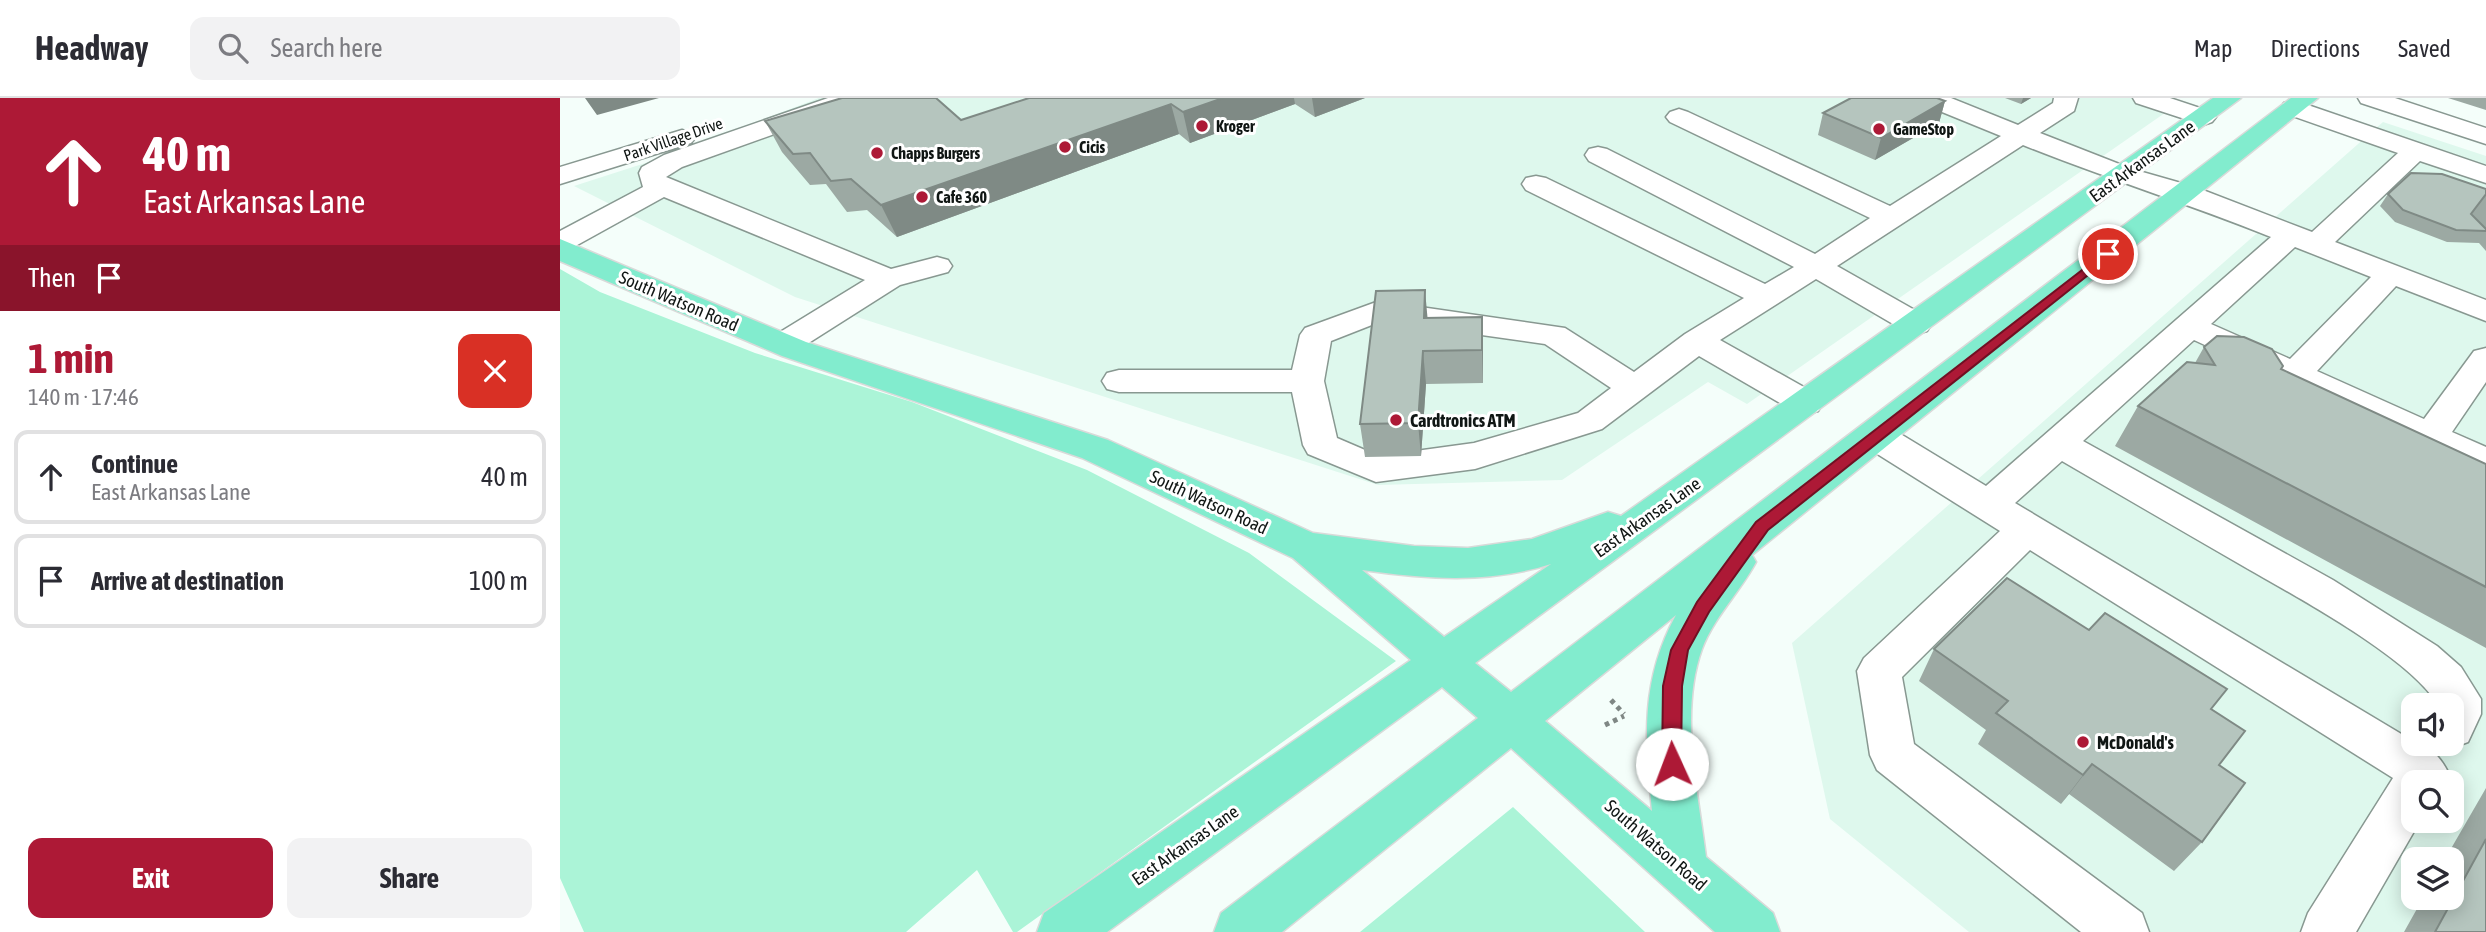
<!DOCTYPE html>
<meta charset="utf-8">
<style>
body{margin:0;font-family:"Asap Condensed",sans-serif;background:#f2f2f3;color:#2b2b33;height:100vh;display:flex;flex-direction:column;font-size:26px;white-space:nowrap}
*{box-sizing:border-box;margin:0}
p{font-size:23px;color:#7c7c81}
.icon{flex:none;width:38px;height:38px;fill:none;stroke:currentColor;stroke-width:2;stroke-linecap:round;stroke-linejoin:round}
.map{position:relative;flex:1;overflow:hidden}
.side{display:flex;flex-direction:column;background:#fff;width:560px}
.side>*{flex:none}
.hud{background:#ad1936;color:#fff;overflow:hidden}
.tools{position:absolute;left:1841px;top:595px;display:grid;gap:14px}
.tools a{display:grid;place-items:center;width:63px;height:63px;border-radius:14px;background:#fff;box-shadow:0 4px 18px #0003;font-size:35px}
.pin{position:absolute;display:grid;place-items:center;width:60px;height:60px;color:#fff;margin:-30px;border:4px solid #fff;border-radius:50%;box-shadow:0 2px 7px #0007}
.me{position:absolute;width:77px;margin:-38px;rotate:358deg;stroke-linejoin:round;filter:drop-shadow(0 0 5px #0008)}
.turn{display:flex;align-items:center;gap:24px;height:147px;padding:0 28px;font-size:32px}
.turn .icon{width:91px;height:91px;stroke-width:2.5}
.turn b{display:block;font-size:49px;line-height:60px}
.then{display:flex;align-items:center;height:66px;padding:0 28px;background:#0003;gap:14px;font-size:26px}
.round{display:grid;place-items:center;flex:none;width:74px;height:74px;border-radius:14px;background:#f2f2f3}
.summary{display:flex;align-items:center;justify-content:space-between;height:119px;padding:0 28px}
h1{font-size:42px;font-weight:700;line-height:52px;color:#ad1936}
.primary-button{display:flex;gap:14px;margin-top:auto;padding:14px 28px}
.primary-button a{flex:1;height:80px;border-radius:14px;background:#ad1936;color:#fff;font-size:28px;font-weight:700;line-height:80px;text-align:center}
.primary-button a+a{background:#f2f2f3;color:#2b2b33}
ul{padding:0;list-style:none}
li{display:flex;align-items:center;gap:21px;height:94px;margin:0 14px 10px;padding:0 14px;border:4px solid #e1e1e2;border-radius:14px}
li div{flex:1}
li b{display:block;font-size:26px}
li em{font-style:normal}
header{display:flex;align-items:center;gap:42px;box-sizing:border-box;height:98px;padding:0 35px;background:#fff;border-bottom:2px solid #e1e1e2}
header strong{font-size:33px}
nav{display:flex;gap:38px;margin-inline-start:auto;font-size:24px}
.search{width:490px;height:63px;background:#f2f2f3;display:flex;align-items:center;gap:18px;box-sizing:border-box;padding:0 24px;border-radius:14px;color:#7c7c81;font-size:26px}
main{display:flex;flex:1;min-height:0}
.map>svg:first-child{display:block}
.built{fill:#def8ed;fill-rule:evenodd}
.green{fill:#abf4d7}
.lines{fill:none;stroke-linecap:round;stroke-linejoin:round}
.minor-casing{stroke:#889891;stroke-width:3}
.major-casing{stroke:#d9dad9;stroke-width:3}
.path{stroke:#7f8784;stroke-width:5;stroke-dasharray:4.5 4.5;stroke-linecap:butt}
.minor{fill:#fff;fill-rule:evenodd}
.major{fill:#82ecce;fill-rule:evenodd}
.wall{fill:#9ca9a3}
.shaded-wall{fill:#7f8a85}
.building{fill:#b5c5be;stroke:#7f8a85;stroke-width:2}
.route{fill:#ad1936;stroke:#701023;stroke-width:2}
.poi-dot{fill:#ad1936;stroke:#fff;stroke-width:2.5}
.labels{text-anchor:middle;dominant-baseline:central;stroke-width:6;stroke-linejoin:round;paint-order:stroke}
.far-poi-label{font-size:16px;font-weight:bold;fill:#101614;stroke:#fff;text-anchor:start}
.far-street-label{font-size:16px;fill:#101614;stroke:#fff}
.street-label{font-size:18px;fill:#101614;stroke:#fff}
.poi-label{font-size:18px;font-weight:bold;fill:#101614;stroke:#fff;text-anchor:start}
</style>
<header>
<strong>Headway</strong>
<div class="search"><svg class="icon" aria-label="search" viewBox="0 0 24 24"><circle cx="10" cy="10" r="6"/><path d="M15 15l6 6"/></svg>Search here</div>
<nav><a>Map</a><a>Directions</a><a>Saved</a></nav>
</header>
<main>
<section class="side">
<div class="hud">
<div class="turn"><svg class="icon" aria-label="ahead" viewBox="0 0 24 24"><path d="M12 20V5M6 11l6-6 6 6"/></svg><div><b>40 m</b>East Arkansas Lane</div></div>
<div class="then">Then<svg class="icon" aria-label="arrive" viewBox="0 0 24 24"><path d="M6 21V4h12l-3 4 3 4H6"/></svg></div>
</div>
<div class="summary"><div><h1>1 min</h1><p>140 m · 17:46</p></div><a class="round" style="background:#d93025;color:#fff"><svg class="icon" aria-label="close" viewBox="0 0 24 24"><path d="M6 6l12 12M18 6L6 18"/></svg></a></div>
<ul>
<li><svg class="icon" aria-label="ahead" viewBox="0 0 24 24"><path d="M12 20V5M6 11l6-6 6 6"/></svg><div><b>Continue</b><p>East Arkansas Lane</p></div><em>40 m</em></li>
<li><svg class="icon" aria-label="arrive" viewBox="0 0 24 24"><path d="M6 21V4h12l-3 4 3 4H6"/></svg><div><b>Arrive at destination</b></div><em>100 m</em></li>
</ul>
<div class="primary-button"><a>Exit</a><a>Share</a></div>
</section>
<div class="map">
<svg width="1926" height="834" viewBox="0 0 1926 834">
<rect width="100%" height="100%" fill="#f4fefa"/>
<path class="built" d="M259 0H1585L1612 10 1187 306 1148 284 1002 382 818 387 235 199 14 88 101 60Z
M1823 24 1926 58V834H1409L1270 721 1232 545ZM1853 607H1892V646H1853ZM1853 684H1892V723H1853ZM1853 761H1892V800H1853Z"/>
<path class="green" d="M0 171 40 194 195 255 352 304 527 372 689 455 836 563 457 834H453L417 772 346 834H24L0 780Z
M953 709 1085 834H800Z"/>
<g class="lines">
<defs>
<path id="minor" d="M268 0H304L301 5 122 69 106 79 331 171 377 159 388 162 392 168 388 174 340 187 236 253 224 256 212 253 208 246 212 239 305 182 104 99 10 151 0 154V133L83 89 79 75 82 69 104 57Z
M1357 0H1391L1458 27 1493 5 1494 0H1518L1514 13 1480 35 1572 71 1635 89 1752 134 1838 55 1724 15 1721 10 1724 5 1733 3 1742 5 1926 68V85L1860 63 1775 144 1926 202V223L1836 188 1757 273 1864 321 1914 253 1926 250V284L1892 334 1926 349V377L1634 242 1523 343 1773 482 1877 548 1901 569 1921 601V616L1908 644 1892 650 1881 646H1892V607H1878C1850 559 1733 497 1683 468 1622 433 1562 398 1502 363L1455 405 1853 643V646C1870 647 1881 660 1888 674L1883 684H1853V723H1860L1796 834H1741L1748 815 1833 680 1470 452 1342 579 1354 646 1582 815 1589 834H1521L1317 672 1310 657 1297 573 1304 560 1440 433 1303 347 1298 338 1303 329 1316 326 1329 329 1426 388 1711 139C1629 106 1545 80 1463 47L1277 168 1367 219 1372 226 1367 233 1356 236 1345 233 1256 181 1160 242 1258 297 1263 305 1258 313 1246 316 1234 313 1139 258 1042 331 915 371 816 384 748 356 743 347 732 294H559L547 291 542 283 547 275 559 272H732L740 237 745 230 819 203 1005 230 1074 274 1125 236 1184 200 966 92 962 86 966 80 976 78 986 80 1205 186 1234 169 1029 63 1025 57 1029 51 1038 49 1047 51 1255 156 1310 120 1110 24 1106 19 1110 14 1119 11 1128 14 1330 108 1441 38 1360 5ZM1735 149 1811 179 1730 261 1651 226ZM822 223 985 246 1051 290 1018 315 914 345 819 358 777 340 764 283 771 243Z
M1573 0H1610L1652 14 1656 19 1652 24 1643 27 1576 5Z
M1798 0H1835L1926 30V46L1801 5Z
M122 32 131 35 135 40 131 45 0 86V69Z"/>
<path id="major" d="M1653 0H1681L915 565 951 594 1731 0H1758L1192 457 1196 464C1180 494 1154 519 1142 551 1119 615 1138 693 1146 759L1213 815 1220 834H1155L951 650 722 834H654L661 815 918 620 882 589 547 834H477L484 815 851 562 733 460 522 360 222 258 0 163V141L246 244 548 342 753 435 854 448 908 450 972 441 1048 414 1061 418ZM991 466 884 539 802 472C866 481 928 486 991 466ZM1116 517C1080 583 1085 641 1092 713L985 623Z"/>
</defs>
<use href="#minor" class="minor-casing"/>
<use href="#major" class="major-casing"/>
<path class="path" d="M1051 602 1064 616
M1045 627 1064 618"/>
<use href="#minor" class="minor"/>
<use href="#major" class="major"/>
</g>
<path class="wall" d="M469 0H805L755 19 735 6 630 45 619 36 337 139 307 112 287 114 266 86 250 87 222 54 205 23 401 22Z
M1445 0H1471L1461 6Z
M1888 0H1926V12Z
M1385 3 1379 25 1315 62 1258 37 1263 15Z
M1926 91V153L1919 145 1887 144 1835 124 1820 108 1828 96Z
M867 220 923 252V285L866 286 861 358 805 359 800 326Z
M1644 249 1721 271 1926 366V550L1555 348 1578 308 1635 265Z
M1374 551 1651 611 1659 667 1642 744 1614 773 1509 696 1501 706 1418 646 1426 632 1359 583Z
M1926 690V834H1844L1863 800H1892V761H1885Z"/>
<path class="shaded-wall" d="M25 0H99L37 17Z
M663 0H734L735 6 630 45 623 14Z
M752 0H805L755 19Z
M1463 0H1471L1461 6Z
M1385 3 1379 25 1315 62 1321 40Z
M611 6 619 36 337 139 321 107Z
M865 192 868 225 864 220Z
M922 219 923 252V285L922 252Z
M863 253 866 286 861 358 858 325Z
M1532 666 1509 696 1501 706 1523 677Z"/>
<path class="building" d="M282 0H376L401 22 469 0H663L623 14 611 6 321 107 291 81 271 83 250 55 233 56 205 23Z
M1291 0H1377L1385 3 1321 40 1263 15Z
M1851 75 1882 76 1926 91V96L1911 116 1926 131V133L1896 132 1843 112 1828 96Z
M865 192 864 220 922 219V252L863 253 858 325 800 326 816 193Z
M1657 238 1684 239 1712 251 1723 268 1721 271 1926 366V489L1578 308 1627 264 1655 267 1644 249Z
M1447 480 1529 532 1545 515 1667 591 1651 611 1685 633 1659 667 1685 685 1642 744 1532 666 1523 677 1436 615 1448 603 1374 551Z
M1926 741V834H1875Z"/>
<path class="route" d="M1548 152 1554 156 1552 158 1208 432 1149 514 1128 552 1122 588 1121 666 1118 672 1112 674 1105 672 1102 666 1103 588 1111 552 1137 504 1196 424Z"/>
<g class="poi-dot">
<circle cx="642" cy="28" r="7"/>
<circle cx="1319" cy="31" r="7"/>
<circle cx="505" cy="49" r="7"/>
<circle cx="317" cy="55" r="7"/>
<circle cx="362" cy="99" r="7"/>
<circle cx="836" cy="322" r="7"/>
<circle cx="1523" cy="644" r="7"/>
</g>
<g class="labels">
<g class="far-poi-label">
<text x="656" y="28">Kroger</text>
<text x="1333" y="31">GameStop</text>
<text x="519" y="49">Cicis</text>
<text x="331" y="55">Chapps Burgers</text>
<text x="376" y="99">Cafe 360</text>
</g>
<g class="far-street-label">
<text transform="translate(113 41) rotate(-19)">Park Village Drive</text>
</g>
<g class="street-label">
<text transform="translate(1582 63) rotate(-36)">East Arkansas Lane</text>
<text transform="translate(119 203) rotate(23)">South Watson Road</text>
<text transform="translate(649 404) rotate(25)">South Watson Road</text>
<text transform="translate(1087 419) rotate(-35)">East Arkansas Lane</text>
<text transform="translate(625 747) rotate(-35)">East Arkansas Lane</text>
<text transform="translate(1096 747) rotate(41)">South Watson Road</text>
</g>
<g class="poi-label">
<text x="850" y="322">Cardtronics ATM</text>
<text x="1537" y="644">McDonald's</text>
</g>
</g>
</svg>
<div class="tools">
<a><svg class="icon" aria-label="sound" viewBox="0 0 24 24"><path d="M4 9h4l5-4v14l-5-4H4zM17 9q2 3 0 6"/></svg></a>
<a><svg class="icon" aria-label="search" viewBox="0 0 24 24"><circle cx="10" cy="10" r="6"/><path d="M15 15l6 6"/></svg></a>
<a><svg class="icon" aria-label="layers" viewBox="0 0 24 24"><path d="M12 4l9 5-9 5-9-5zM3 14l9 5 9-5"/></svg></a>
</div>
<div class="pin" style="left:1548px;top:156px;background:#d93025"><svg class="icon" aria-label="arrive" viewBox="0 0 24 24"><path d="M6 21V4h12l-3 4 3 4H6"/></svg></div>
<svg class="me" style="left:1112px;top:666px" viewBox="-20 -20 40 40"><circle r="19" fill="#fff"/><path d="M0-13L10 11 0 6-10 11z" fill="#ad1936"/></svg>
</div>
</main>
